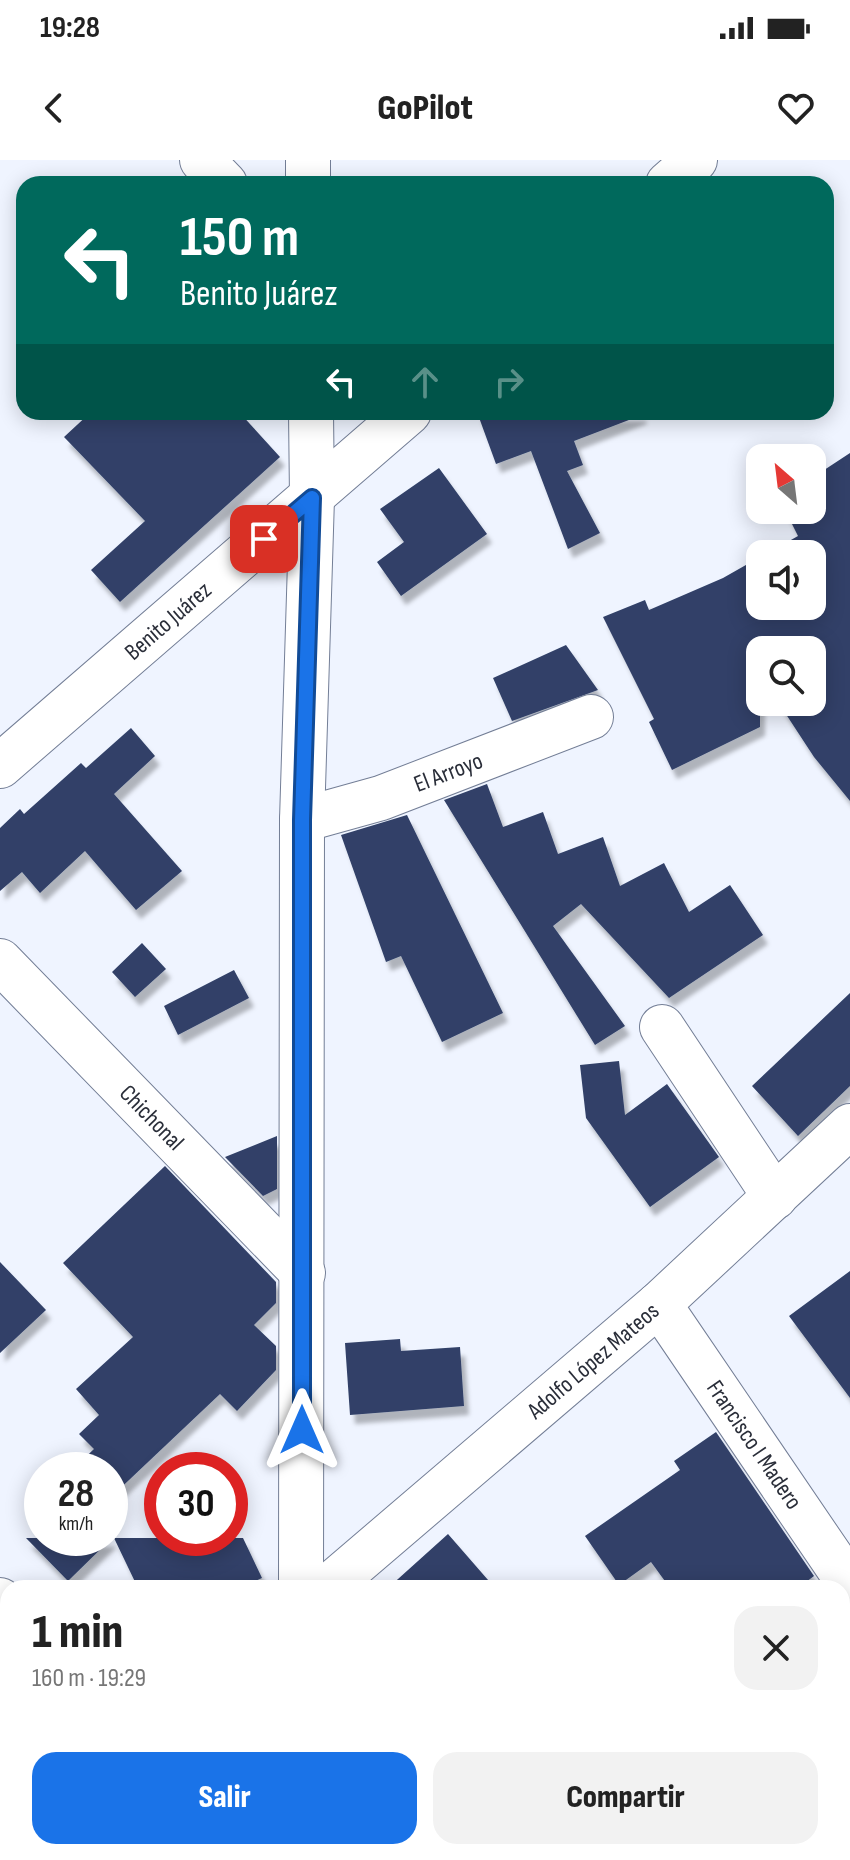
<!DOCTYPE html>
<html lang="es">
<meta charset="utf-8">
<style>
body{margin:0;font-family:"Sofia Sans Condensed",sans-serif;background:#f2f2f2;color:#222;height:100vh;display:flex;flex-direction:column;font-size:30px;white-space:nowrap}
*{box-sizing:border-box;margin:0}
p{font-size:26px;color:#767676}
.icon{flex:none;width:44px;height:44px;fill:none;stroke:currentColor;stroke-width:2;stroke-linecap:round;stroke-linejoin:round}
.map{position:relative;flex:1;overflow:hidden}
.side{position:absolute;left:0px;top:1420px;width:850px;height:280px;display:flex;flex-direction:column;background:#fff;border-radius:24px 24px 0 0;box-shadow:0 4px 20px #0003}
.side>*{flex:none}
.banner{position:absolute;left:16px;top:16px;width:818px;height:244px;border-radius:24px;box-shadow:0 4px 20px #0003;background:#00695c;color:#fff;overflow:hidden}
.needle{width:52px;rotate:332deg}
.buttons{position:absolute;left:746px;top:284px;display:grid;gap:16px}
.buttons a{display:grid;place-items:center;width:80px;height:80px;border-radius:16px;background:#fff;box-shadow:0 4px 20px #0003;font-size:40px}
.speed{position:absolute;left:24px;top:1292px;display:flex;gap:16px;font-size:40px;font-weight:700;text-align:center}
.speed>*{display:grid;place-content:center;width:104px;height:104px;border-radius:50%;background:#fff;box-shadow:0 4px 20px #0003;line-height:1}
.speed small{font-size:20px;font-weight:400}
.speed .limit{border:12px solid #d22;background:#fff;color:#111}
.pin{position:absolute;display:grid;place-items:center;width:68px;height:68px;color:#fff;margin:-34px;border-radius:16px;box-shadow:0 4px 12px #0006}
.me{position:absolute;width:88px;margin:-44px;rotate:0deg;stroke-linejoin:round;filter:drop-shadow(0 0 6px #0008)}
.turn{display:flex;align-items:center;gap:28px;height:168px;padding:0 32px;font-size:36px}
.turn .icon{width:104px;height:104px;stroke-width:2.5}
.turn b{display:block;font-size:56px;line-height:68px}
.lanes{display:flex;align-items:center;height:76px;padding:0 32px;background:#0003;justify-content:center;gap:40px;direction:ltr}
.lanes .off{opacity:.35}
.round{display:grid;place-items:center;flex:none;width:84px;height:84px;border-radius:24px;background:#f2f2f2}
.head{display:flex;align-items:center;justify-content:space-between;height:136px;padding:0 32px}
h1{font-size:48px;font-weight:800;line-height:60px}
.button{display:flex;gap:16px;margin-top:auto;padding:16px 32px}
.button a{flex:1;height:92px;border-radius:24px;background:#1a73e8;color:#fff;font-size:32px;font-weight:800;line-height:92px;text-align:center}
.button a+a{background:#f2f2f2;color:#222}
.status{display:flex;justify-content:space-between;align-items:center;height:56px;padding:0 40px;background:#fff;direction:ltr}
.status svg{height:22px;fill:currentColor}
header{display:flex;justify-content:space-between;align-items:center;height:104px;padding:0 32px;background:#fff;font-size:36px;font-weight:800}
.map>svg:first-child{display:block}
.building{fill:#314168;filter:url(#shadow)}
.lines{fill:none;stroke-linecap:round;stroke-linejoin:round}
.street-casing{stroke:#737e96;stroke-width:46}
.street{stroke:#fff;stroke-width:44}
.route-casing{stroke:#114b97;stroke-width:20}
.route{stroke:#1a73e8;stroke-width:14}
.labels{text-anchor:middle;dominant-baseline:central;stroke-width:8;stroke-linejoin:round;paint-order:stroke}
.street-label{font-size:24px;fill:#2a2e39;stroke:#eff4ff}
</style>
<div class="status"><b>19:28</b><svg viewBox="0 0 49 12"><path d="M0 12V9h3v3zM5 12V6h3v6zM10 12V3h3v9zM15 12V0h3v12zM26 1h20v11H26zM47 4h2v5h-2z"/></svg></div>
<header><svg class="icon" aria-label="back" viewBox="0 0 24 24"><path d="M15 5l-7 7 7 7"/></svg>GoPilot<svg class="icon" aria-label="heart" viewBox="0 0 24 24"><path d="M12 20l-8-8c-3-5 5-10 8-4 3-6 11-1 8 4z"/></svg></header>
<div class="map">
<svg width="850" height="1700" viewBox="0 0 850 1700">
<defs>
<filter id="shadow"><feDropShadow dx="5" dy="9" stdDeviation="2" flood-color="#0004"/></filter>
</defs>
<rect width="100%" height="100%" fill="#eff4ff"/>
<path class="building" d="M91 252H239L280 297 120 442 91 410 145 361 64 277Z
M477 252H641L642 255 574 281 583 305 567 311 600 373 568 389 531 291 496 304Z
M850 293V641L814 597 778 542H812V490H760V567L672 610 649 562 654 559 603 457 645 440 649 450 723 418 760 397V446H812V394H766L798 376 785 350H812V318Z
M439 308 487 374 401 436 377 402 404 382 380 349Z
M566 485 598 530 512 561 493 518Z
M131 568 155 596 114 634 182 711 136 750 85 691 40 733 22 712 0 731V668L20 649 24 654 81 603 86 608Z
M487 624 503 667 543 652 558 694 603 677 620 726 664 703 689 752 730 725 763 775 669 838 581 744 553 766 625 866 595 885 444 640Z
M407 655 503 853 442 882 401 796 386 802 341 675Z
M142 783 166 809 135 837 112 812Z
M234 810 249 838 178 875 164 846Z
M850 833V926L798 976 752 926Z
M619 901 625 955 667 924 719 997 650 1047 586 958 580 905Z
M277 976V1029L263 1036 225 997Z
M165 1006 276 1122V1143L254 1165 276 1186V1210L237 1251 220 1234 110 1338V1310H72L94 1289 79 1274 99 1255 76 1229 133 1177 63 1103Z
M0 1102 46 1150 0 1193Z
M850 1111V1238L789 1156Z
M400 1179 401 1191 460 1187 464 1246 350 1255 345 1183Z
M716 1272 814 1416 798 1428H670L651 1402 619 1425 585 1376 680 1310 674 1301Z
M448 1374 495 1428H388Z
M26 1378H112L68 1421Z
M114 1378H243L262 1418 240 1428H138Z"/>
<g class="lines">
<defs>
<g id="street">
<path d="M202 0 225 24"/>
<path d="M308 0V24"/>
<path d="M668 24 695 0"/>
<path id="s1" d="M0 606 409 252"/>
<path id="s2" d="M302 660 381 638 591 557"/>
<path id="s3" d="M0 801 303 1113"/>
<path d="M662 867 775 1037"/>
<path id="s4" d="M659 1144 850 1425"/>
<path d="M301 1428 302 660 312 338 311 252"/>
<path id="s5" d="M327 1428 659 1144 850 966"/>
<path d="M0 1440 8 1448"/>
<path d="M25 1700 34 1692"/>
<path d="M536 1700 545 1692"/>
</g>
</defs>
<use href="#street" class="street-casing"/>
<use href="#street" class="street"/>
</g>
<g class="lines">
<defs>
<path id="route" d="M264 379 312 338 302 660V1270"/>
</defs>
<use href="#route" class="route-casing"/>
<use href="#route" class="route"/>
</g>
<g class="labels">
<g class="street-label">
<text stroke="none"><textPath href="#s1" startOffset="222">Benito Juárez</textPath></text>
<text stroke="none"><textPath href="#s2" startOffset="154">El Arroyo</textPath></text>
<text stroke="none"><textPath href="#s3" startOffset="218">Chichonal</textPath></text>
<text stroke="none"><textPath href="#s5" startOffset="350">Adolfo López Mateos</textPath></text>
<text stroke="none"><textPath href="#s4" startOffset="170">Francisco I Madero</textPath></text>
</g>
</g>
</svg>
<div class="buttons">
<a><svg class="needle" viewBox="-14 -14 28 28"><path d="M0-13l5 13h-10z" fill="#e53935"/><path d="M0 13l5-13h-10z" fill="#767676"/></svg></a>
<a><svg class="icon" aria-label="sound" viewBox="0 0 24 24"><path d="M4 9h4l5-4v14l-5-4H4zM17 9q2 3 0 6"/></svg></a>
<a><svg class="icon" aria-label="search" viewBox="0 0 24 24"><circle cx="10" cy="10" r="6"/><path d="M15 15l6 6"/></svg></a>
</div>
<div class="speed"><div>28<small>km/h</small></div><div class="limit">30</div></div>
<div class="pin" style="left:264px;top:379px;background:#d93025"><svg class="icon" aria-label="arrive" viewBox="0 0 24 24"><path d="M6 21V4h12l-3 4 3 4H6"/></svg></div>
<svg class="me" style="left:302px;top:1270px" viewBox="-20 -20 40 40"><path d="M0-17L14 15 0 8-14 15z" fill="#1a73e8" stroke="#fff" stroke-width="4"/></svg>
<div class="banner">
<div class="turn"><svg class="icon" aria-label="left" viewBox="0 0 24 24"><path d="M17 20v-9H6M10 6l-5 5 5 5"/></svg><div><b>150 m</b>Benito Juárez</div></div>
<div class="lanes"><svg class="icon" aria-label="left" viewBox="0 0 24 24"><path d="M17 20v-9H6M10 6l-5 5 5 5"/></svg><svg class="icon off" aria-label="ahead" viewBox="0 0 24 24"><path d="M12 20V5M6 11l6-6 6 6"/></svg><svg class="icon off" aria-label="right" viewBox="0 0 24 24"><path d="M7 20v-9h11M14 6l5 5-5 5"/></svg></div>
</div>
<section class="side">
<div class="head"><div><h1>1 min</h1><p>160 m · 19:29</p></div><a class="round"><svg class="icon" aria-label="close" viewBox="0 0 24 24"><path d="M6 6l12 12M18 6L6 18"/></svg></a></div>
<div class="button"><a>Salir</a><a>Compartir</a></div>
</section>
</div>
